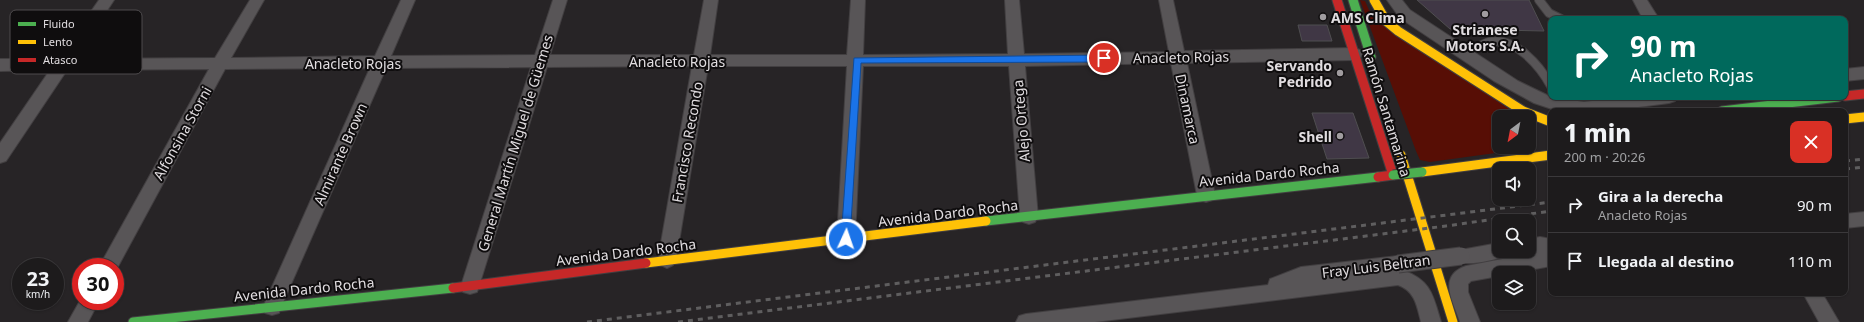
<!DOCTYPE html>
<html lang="es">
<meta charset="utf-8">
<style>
body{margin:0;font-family:"Noto Sans",sans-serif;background:#2a2829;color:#f1f3f6;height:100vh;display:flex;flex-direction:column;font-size:15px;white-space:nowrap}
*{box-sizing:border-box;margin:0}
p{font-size:13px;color:#a0a1a3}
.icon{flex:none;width:22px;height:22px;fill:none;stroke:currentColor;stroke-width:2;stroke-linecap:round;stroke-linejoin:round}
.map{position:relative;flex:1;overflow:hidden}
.side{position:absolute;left:1548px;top:108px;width:300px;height:188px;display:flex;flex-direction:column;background:#1d1b1c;border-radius:8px;box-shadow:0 1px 3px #0004,0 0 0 1px #3b393b}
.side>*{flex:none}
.top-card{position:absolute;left:1548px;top:16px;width:300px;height:84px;border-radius:8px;box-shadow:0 1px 3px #0004,0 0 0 1px #3b393b;background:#00695c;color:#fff;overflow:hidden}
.needle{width:26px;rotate:212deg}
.fabs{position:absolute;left:1492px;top:110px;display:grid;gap:8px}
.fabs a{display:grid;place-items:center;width:44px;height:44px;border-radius:8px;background:#1d1b1c;box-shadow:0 1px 3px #0004,0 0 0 1px #3b393b;font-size:20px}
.speed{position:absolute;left:12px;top:258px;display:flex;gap:8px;font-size:20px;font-weight:700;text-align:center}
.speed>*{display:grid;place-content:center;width:52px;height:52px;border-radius:50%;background:#1d1b1c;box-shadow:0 1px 3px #0004,0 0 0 1px #3b393b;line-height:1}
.speed small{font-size:10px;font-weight:400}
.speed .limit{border:6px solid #d22;background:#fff;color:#111}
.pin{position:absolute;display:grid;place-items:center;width:34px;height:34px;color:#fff;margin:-17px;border:2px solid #fff;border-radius:50%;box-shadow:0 1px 4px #0007}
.me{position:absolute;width:44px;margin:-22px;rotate:3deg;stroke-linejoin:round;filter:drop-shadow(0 0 3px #0008)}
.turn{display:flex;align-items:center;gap:14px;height:84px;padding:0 16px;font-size:18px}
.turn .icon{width:52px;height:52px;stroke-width:2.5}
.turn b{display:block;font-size:28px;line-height:34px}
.round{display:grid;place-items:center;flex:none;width:42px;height:42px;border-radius:8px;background:#2a2829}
.overview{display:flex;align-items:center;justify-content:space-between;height:68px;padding:0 16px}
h1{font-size:24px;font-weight:800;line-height:30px}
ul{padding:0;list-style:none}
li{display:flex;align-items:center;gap:12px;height:56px;padding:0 16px;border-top:1px solid #3b393b}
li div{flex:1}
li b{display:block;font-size:15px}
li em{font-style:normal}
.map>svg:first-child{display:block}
.green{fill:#570e05}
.building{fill:#403745;stroke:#4f4e50}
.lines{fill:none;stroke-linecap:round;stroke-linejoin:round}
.lane-casing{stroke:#423f41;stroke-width:10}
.street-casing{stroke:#423f41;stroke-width:2}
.fast-casing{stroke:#423f41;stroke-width:11}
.slow-casing{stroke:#423f41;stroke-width:11}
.jam-casing{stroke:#423f41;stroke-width:11}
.lane{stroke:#585557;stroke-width:8}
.street{fill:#585557;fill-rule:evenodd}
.fast{stroke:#4caf50;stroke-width:9}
.slow{stroke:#ffc107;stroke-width:9}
.jam{stroke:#c62828;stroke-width:9}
.rail{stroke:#5f5e5f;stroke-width:3;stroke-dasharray:5 5;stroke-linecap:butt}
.street-bridge-casing{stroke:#423f41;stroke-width:19;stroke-linecap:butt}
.fast-bridge-casing{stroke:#423f41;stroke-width:11;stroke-linecap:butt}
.street-bridge{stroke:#585557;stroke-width:17}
.fast-bridge{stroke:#4caf50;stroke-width:9}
.route{fill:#1a73e8;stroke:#114b97}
.poi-dot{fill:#a09c9f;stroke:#0f0d0e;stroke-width:1.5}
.labels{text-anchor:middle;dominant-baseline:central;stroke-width:4;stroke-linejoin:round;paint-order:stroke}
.poi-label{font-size:14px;font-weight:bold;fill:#e1dde0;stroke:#0f0d0e;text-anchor:end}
.street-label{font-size:14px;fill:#e1dde0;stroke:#0f0d0e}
.key{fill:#0f0d0e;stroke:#4e4b4d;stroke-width:1}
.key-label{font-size:11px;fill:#e1dde0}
</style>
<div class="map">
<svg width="1864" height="322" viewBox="0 0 1864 322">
<rect width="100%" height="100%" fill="#272426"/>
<path class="green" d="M1360 0 1365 1 1369 10 1390 30 1508 108 1515 117H1499V147H1512L1510 151 1430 162 1420 160 1416 151Z"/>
<path class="building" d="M1417 0H1529L1544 31 1450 29Z
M1298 25H1327L1332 41H1302Z
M1312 113H1353L1369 158 1327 159Z"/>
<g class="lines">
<defs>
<path id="lane" d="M1539 0 1549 13 1561 19
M1467 54C1474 50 1481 44 1489 42 1515 36 1540 66 1551 86"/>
<path id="street" d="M99 0H114L75 59 215 58 250 0H264L231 58 375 56 401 0H415L391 56 535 55 553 0H567L550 55H694L704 0H718L710 55H847L851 0H865L863 55 1008 54 1005 0H1019L1024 54 1169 52 1159 0H1173L1184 51 1354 48 1360 50 1362 54 1360 58 1354 60 1187 63 1215 195 1212 200 1206 202 1200 200 1197 195 1171 63 1025 66 1038 217 1035 222 1029 224 1023 222 1020 217 1009 66H863L855 239 852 244 846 247 840 244 837 239 847 66H708L676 260 673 265 667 268 661 265 658 260 692 66 547 67 479 286 477 292 470 294 463 292 461 286 531 67 386 68 281 307 279 313 272 315 265 313 263 307 370 68 225 69 115 272V267H99L209 69 67 70 6 161 0 163V143L50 70 0 71V59H58Z
M1387 0H1402L1410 10 1518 81 1551 97 1584 102 1622 97H1677L1675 101 1669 103 1608 111H1558L1534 103 1494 81 1400 18Z
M1633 0H1647L1659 19H1643Z
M1864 67V79L1845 81V69Z
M1864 212V226L1845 228V214Z
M1540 237 1551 239V266L1513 273H1499V276L1471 281 1468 284V292L1480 322H1460C1453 301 1437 276 1466 266L1529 254 1522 251H1529V239Z
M1499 243V251H1508L1505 256C1492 261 1468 266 1455 261L1452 256 1455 251Z
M1398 256 1404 258 1407 264 1402 270C1431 280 1433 295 1441 322H1421C1417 306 1415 291 1398 285L1095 322H1016L1019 316 1026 314 1268 285 1270 279 1301 267Z
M1803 293H1822L1839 322H1819Z
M81 299V301H99L88 322H68Z"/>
<path id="fast" d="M1353 0 1371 57
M1722 111 1838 97
M986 221 1378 177
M133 322 453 288"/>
<path id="slow" d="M1374 0 1386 21 1398 31 1523 111 1551 122
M1845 119 1864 117
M1401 155 1453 322
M1422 172 1551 155
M646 263 986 221"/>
<path id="jam" d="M1337 0 1393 175 1378 177
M1845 96 1864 94
M453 288 646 263"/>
</defs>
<use href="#lane" class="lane-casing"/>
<use href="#street" class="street-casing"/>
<use href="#fast" class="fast-casing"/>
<use href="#slow" class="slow-casing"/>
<use href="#jam" class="jam-casing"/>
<use href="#lane" class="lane"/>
<use href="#street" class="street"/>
<use href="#fast" class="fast"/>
<use href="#slow" class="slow"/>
<use href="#jam" class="jam"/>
<path class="rail" d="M1845 161 1864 159
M1845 169 1864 167
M587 322 1551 202
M678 322 1446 226 1551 211"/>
<defs>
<path id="street-bridge" d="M1398 264 1461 256"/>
<path id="fast-bridge" d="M1393 175 1422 172"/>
</defs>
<use href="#street-bridge" class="street-bridge-casing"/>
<use href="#fast-bridge" class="fast-bridge-casing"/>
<use href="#street-bridge" class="street-bridge"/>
<use href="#fast-bridge" class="fast-bridge"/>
</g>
<path class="route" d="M1104 55 1108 58 1104 62 861 63 850 239 846 243 842 242 841 239 854 58Z"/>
<g class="poi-dot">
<circle cx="1485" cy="14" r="4"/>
<circle cx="1323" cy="17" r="4"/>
<circle cx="1340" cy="73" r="4"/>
<circle cx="1340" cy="136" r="4"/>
</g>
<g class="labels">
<g class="poi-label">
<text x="1331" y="17" text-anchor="start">AMS Clima</text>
<text x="1485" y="29" text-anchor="middle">Strianese<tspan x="1485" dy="16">Motors S.A.</tspan></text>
<text x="1332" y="65">Servando<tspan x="1332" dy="16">Pedrido</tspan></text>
<text x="1332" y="136">Shell</text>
</g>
<g class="street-label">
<text transform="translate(1181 57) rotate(-1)">Anacleto Rojas</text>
<text x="677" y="61">Anacleto Rojas</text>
<text x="353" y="63">Anacleto Rojas</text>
<text transform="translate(1188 109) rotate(78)">Dinamarca</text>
<text transform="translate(1387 112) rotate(73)">Ramón Santamarina</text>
<text transform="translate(1021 121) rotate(-95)">Alejo Ortega</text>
<text transform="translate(182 133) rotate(-61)">Alfonsina Storni</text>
<text transform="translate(687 142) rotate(-80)">Francisco Recondo</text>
<text transform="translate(515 143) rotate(-73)">General Martín Miguel de Güemes</text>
<text transform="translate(340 154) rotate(-66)">Almirante Brown</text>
<text transform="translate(1269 174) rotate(-6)">Avenida Dardo Rocha</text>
<text transform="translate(948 213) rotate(-7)">Avenida Dardo Rocha</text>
<text transform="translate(626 252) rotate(-7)">Avenida Dardo Rocha</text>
<text transform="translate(1376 266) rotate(-7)">Fray Luis Beltran</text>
<text transform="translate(304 289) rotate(-6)">Avenida Dardo Rocha</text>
</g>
</g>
<rect x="10" y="10" width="132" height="64" rx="6" class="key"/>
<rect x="18" y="22" width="18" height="4" fill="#4caf50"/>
<rect x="18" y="40" width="18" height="4" fill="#ffc107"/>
<rect x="18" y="58" width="18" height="4" fill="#c62828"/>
<g class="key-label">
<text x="43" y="28">Fluido</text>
<text x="43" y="46">Lento</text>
<text x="43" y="64">Atasco</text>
</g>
</svg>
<div class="fabs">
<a><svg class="needle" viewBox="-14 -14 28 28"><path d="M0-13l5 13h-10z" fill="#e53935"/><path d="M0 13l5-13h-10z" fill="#a0a1a3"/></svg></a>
<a><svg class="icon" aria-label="sound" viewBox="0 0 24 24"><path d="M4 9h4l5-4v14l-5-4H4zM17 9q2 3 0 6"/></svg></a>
<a><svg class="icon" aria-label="search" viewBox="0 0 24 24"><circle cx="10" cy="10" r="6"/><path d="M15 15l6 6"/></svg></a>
<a><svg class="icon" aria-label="layers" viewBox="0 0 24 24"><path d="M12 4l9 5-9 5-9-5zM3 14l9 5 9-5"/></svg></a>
</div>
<div class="speed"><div>23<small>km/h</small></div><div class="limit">30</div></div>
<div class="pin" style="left:1104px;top:58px;background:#d93025"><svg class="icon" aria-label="arrive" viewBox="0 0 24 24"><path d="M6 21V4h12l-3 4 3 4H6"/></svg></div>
<svg class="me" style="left:846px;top:239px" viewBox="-20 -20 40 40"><circle r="17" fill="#1a73e8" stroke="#fff" stroke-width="3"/><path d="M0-11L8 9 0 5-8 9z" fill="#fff"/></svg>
<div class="top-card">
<div class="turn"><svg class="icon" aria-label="right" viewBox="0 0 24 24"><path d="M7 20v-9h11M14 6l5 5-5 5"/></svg><div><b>90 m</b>Anacleto Rojas</div></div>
</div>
<section class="side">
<div class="overview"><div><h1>1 min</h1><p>200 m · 20:26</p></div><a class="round" style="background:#d93025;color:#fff"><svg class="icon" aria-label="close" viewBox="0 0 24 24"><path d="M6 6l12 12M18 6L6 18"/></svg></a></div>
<ul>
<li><svg class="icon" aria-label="right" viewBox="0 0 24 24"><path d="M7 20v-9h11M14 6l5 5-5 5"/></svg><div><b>Gira a la derecha</b><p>Anacleto Rojas</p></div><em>90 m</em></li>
<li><svg class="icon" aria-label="arrive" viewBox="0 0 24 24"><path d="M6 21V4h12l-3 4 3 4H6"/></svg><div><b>Llegada al destino</b></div><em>110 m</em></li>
</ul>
</section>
</div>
